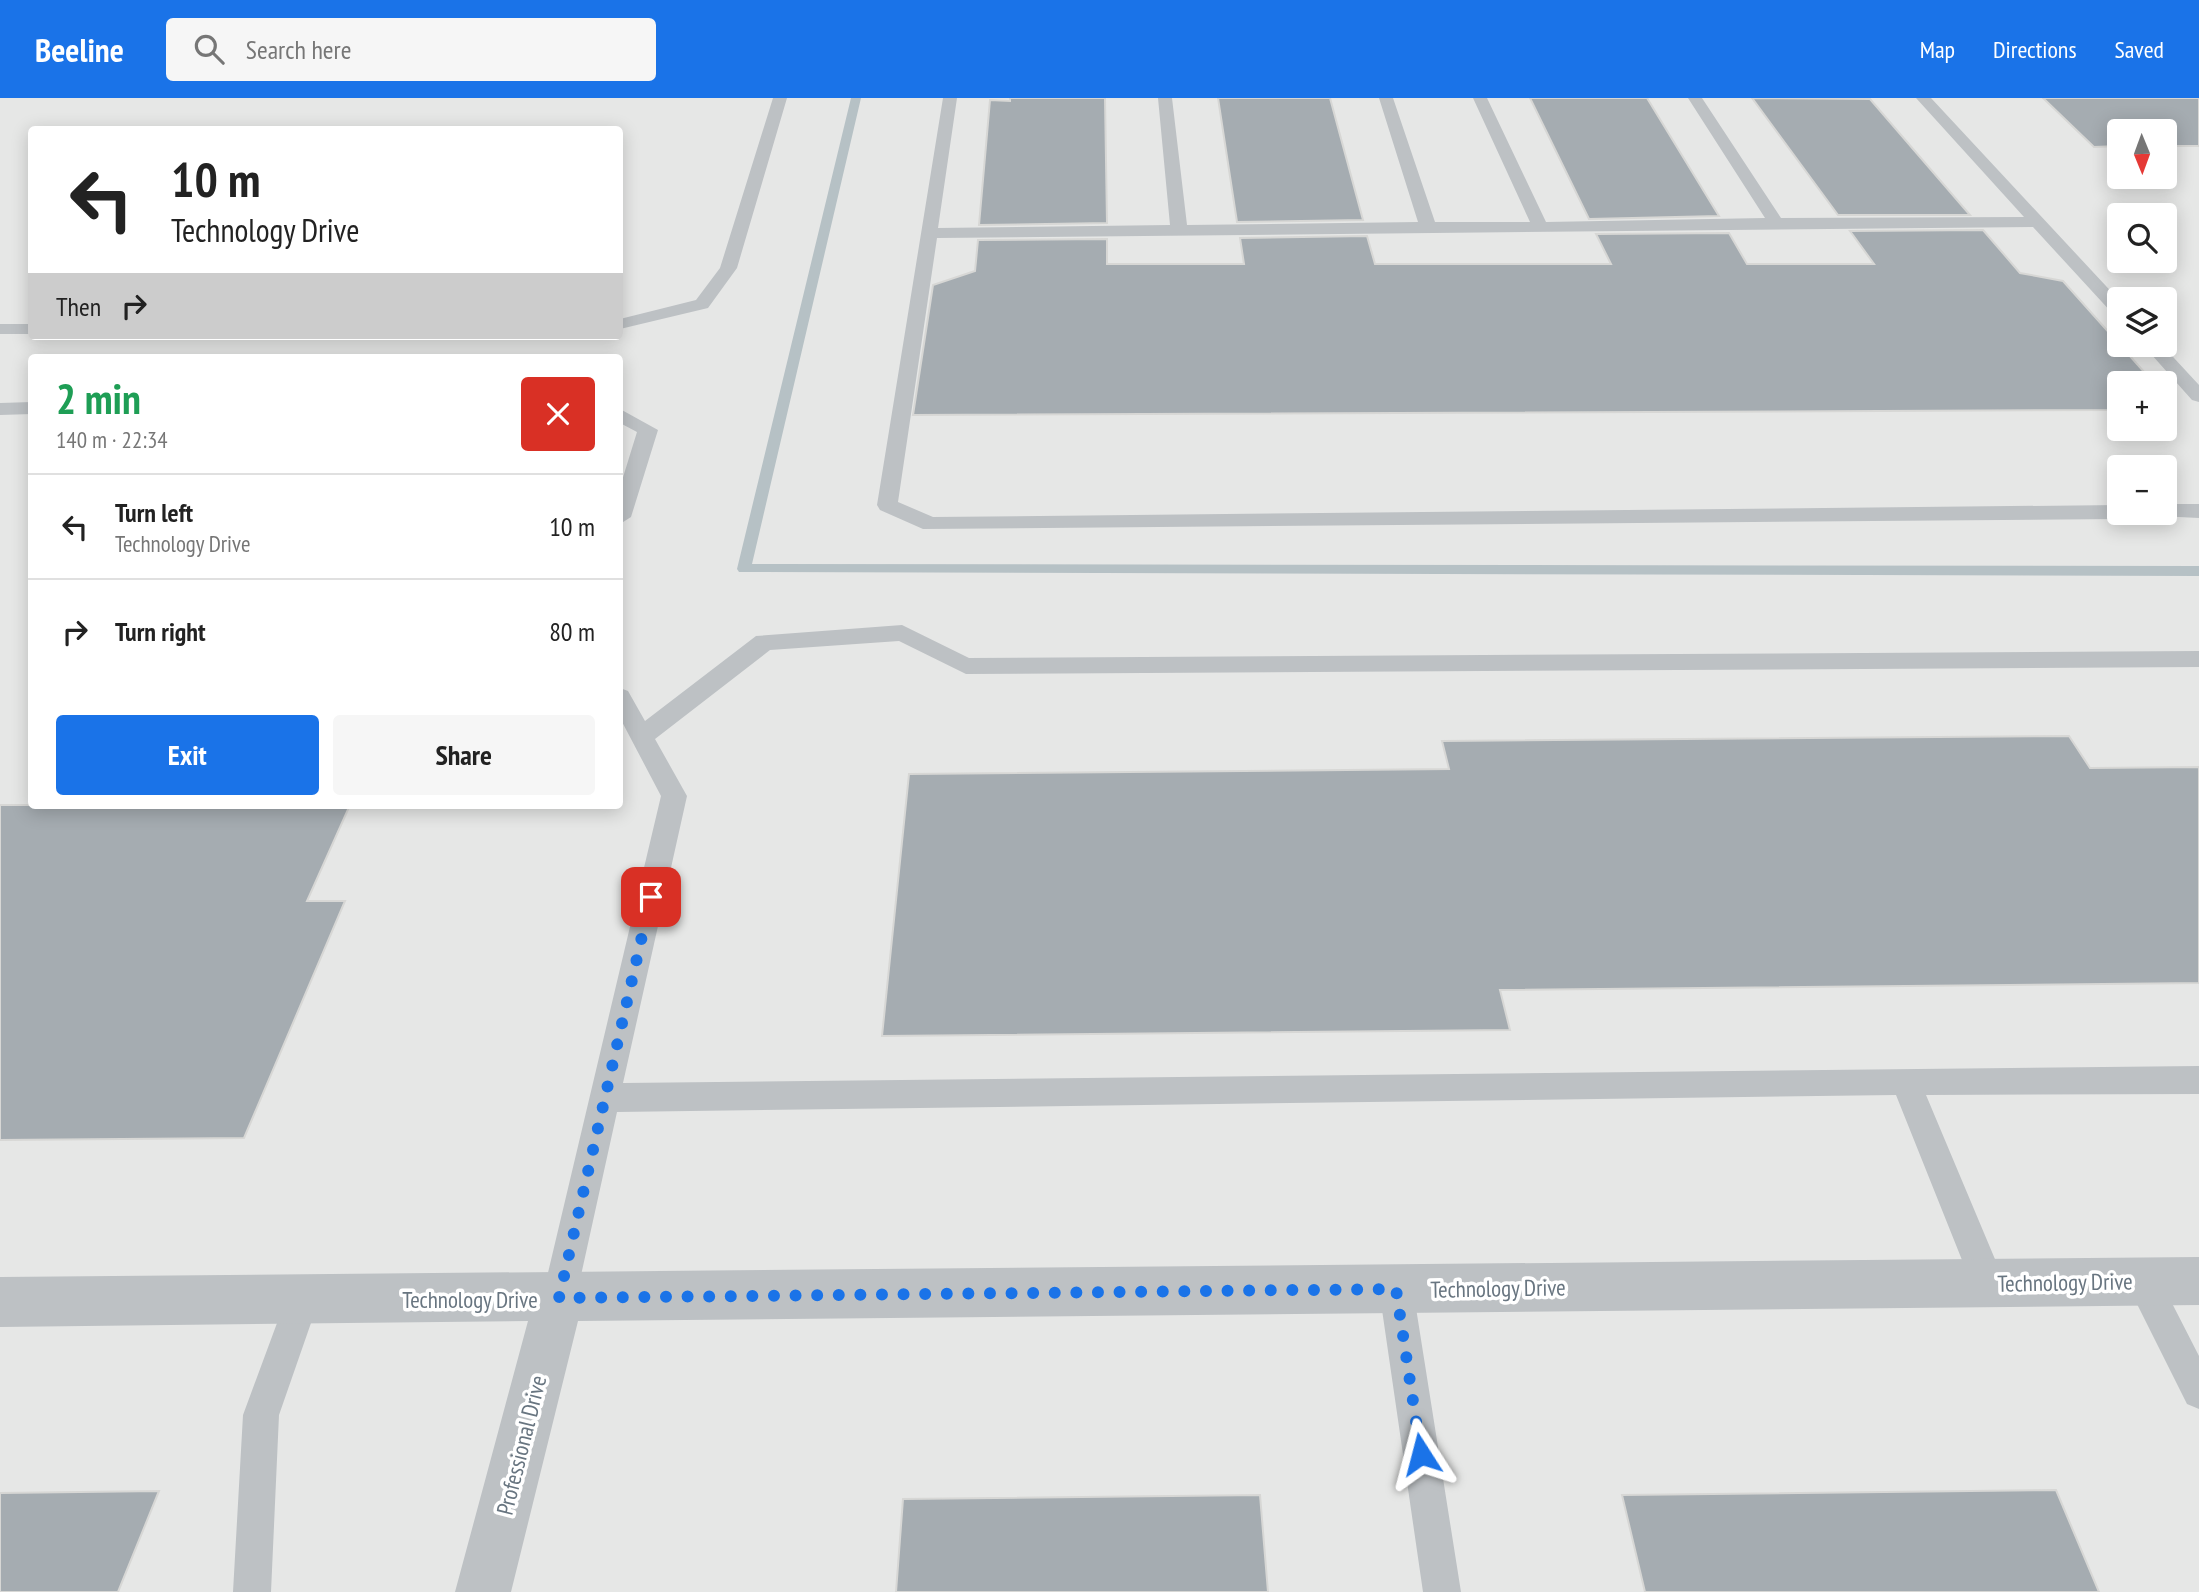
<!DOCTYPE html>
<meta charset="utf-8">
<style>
body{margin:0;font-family:"PT Sans Narrow",sans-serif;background:#f6f6f6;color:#222;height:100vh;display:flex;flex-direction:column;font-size:26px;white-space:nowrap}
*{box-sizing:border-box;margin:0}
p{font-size:23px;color:#767676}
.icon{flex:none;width:38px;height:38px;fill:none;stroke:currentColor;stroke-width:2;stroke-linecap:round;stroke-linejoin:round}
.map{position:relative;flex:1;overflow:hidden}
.drawer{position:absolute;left:28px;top:256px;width:595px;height:455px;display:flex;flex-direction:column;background:#fff;border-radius:7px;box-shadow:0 4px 18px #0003}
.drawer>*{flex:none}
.hud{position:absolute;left:28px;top:28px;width:595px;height:214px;border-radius:7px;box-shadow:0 4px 18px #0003;background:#fff;color:#222;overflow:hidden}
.needle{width:46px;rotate:179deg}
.tools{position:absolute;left:2107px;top:21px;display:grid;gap:14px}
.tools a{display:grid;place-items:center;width:70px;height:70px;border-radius:7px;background:#fff;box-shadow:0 4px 18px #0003;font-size:35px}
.pin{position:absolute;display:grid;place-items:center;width:60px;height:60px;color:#fff;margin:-30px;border-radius:14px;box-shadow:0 4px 10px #0006}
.me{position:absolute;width:77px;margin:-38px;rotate:351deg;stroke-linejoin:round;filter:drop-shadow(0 0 5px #0008)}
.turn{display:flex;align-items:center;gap:24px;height:147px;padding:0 28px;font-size:32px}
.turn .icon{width:91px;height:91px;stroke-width:2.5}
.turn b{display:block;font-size:49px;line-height:60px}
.then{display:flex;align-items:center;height:66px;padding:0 28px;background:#0003;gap:14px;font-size:26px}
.round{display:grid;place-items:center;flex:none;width:74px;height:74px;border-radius:7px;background:#f6f6f6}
.head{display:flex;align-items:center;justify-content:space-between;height:119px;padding:0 28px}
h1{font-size:42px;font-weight:700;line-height:52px;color:#1e9e55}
.primary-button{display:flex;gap:14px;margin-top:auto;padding:14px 28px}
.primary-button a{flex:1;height:80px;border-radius:7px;background:#1a73e8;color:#fff;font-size:28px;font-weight:700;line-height:80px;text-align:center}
.primary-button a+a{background:#f6f6f6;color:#222}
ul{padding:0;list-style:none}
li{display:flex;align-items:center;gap:21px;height:105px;padding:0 28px;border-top:2px solid #e0e0e0}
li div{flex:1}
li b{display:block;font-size:26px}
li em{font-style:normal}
header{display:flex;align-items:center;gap:42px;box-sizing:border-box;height:98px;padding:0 35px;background:#1a73e8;color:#fff}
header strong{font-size:33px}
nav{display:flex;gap:38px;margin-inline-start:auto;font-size:24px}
.search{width:490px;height:63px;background:#f6f6f6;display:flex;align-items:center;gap:18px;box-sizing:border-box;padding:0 24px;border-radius:7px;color:#767676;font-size:26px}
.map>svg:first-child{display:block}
.built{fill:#e6e7e6;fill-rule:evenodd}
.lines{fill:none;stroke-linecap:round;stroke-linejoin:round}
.stream{fill:#b6c1c5;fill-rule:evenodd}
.building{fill:#a5acb1;stroke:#d7d7d5;stroke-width:2}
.service{fill:#bdc1c4;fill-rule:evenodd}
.minor{fill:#bdc1c4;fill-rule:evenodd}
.route{stroke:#1a73e8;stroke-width:12;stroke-dasharray:0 21.6}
.labels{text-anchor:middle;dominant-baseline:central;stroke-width:7;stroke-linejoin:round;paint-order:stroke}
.near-street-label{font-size:23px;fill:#687580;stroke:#fff}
</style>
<header>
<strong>Beeline</strong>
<div class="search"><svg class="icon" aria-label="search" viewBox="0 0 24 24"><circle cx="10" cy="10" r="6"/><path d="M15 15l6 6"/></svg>Search here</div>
<nav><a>Map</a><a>Directions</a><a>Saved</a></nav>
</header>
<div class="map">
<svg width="2199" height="1494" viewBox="0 0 2199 1494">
<rect width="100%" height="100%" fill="#f5f5f2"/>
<path class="built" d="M0 0H2199V1494H0ZM32 32H620V238H32ZM2119 33H2165V79H2119ZM2119 117H2165V163H2119ZM2119 201H2165V247H2119ZM32 259H620V707H32ZM2119 285H2165V331H2119ZM2119 369H2165V415H2119Z"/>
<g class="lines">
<path class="stream" d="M851 0H861L752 466 2199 468V478L739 474 737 471Z"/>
</g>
<path class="building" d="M1010 0H1105L1107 125 979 127 990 2 1010 3Z
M1218 0H1330L1363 122 1237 124Z
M1530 0H1647L1719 118 1589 121Z
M1752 0 1870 1 1970 117H1838Z
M2043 0H2199V48H2165V33H2119V48L2094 49Z
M1983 132 2020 175 2063 183 2154 285H2119V312L913 317 933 187 975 173 978 142 1107 141V166H1244L1240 140 1367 138 1375 166H1611L1596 136 1729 135 1747 166H1874L1850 133Z
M2069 638 2090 670 2199 669V885L1500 892 1510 932 882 938 909 676 1449 671 1442 643Z
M0 707H350L307 803H345L244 1040 0 1042Z
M2056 1392 2099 1494H1645L1622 1397Z
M159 1393 118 1494H0V1395Z
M1260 1397 1268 1494H896L903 1401Z"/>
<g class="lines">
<path class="service" d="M773 0H787L737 170 708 210 620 231V221L696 202 720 170Z
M943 0H957L938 130 1170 127 1158 0H1172L1187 127 1418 124 1379 0H1393L1435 124H1530L1473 0H1487L1546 124 1765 120 1688 0H1702L1781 120 2024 119 1916 0H1931L2119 202V217L2113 216 2033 129 937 140 898 404 933 419 2119 407V415H2129L2119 421 923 431 880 412 877 407Z
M0 226H32V236H0Z
M2143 247H2162L2199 287V304L2192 302Z
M32 304V316L0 317V305Z
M620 311 658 332 631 419 620 426V389L637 334 620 325Z
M2165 406H2199V420L2158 418 2156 415H2165Z
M902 527 969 560 2199 553V569L966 576 899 543 770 552 655 641 687 698 623 985 2199 968V996L1926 997 2005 1185 2000 1197 1988 1202 1976 1197 1896 997 617 1014 576 1200 571 1212 559 1217 547 1212 542 1200 661 698 620 620V590L628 593 645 623 756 538Z
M2143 1167 2155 1172 2199 1258V1311L2187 1306 2126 1184 2131 1172Z
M1396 1174 1408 1179 1413 1191 1461 1494H1423L1379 1191 1384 1179Z
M302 1185 314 1190 319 1202 279 1317 271 1494H233L243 1317 290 1190Z"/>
<path class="minor" d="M2199 1159V1207L578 1223 511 1494H455L528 1223 0 1229V1179Z"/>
</g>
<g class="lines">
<path class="route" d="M651 799 559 1200 1396 1191 1421 1356"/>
</g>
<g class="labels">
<g class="near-street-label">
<text transform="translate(2065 1184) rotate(-1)">Technology Drive</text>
<text transform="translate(1498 1190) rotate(-1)">Technology Drive</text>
<text x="470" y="1201">Technology Drive</text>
<text transform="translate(521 1347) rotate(-76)">Professional Drive</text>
</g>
</g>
</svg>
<div class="tools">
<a><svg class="needle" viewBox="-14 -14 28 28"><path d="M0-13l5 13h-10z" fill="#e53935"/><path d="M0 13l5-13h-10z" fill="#767676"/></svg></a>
<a><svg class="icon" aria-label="search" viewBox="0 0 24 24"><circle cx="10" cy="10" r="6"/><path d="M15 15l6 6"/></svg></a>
<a><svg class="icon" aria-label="layers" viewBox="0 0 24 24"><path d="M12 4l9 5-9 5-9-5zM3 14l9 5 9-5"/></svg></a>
<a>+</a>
<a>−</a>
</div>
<div class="pin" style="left:651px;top:799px;background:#d93025"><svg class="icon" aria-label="arrive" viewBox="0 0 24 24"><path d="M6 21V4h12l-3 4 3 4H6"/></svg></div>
<svg class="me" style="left:1421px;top:1356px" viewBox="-20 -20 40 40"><path d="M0-17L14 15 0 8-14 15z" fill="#1a73e8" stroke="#fff" stroke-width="4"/></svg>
<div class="hud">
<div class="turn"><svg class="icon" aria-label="left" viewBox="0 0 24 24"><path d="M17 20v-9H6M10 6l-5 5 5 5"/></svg><div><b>10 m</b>Technology Drive</div></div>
<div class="then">Then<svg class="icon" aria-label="right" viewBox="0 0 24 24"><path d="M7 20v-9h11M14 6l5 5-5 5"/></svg></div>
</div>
<section class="drawer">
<div class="head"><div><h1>2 min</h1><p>140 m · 22:34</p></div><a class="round" style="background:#d93025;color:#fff"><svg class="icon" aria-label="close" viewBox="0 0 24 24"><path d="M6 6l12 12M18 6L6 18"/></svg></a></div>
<ul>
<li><svg class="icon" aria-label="left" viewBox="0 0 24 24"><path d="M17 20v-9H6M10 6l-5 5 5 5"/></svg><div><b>Turn left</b><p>Technology Drive</p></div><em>10 m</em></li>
<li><svg class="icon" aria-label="right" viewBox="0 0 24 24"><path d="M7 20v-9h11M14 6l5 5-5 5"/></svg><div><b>Turn right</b></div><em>80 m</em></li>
</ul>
<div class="primary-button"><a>Exit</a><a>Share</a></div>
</section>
</div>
